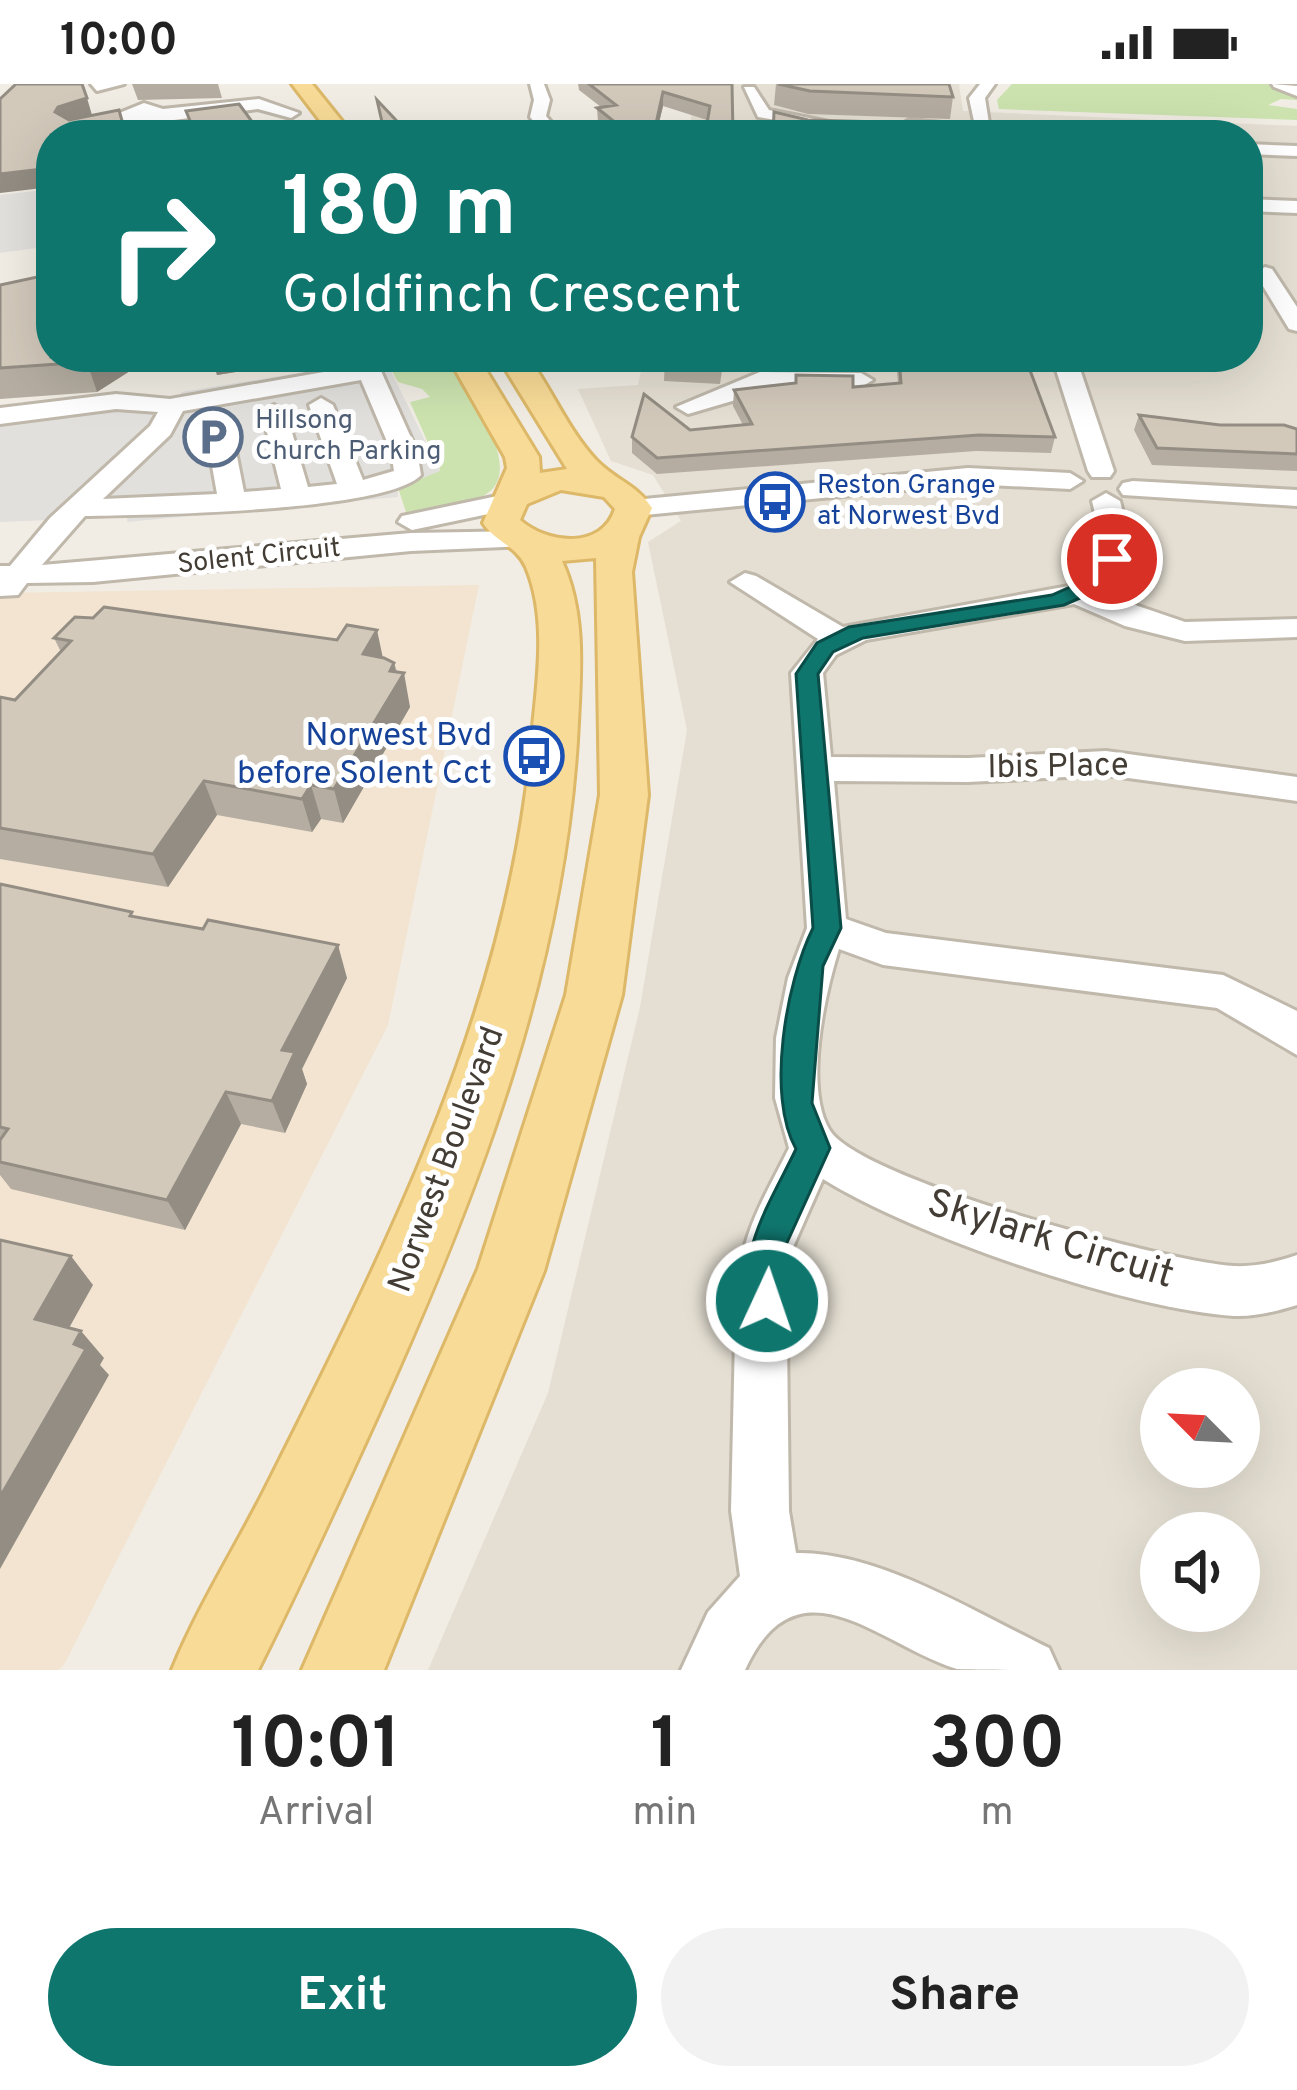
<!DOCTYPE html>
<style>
body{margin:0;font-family:Overpass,sans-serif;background:#f2f2f2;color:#222;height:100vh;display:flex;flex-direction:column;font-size:45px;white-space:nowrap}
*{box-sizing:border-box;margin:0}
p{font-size:39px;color:#767676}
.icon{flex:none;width:66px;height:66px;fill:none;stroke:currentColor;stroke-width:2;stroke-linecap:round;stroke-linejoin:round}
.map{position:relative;height:1586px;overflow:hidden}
.details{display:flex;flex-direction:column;background:#fff;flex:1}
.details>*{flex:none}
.top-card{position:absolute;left:36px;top:36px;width:1227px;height:252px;border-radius:48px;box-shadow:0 12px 48px #0002;background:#0f766e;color:#fff;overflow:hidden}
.needle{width:78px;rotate:294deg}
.tools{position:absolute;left:1140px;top:1284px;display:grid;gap:24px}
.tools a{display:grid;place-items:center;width:120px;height:120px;border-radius:50%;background:#fff;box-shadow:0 12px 48px #0002;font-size:60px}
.pin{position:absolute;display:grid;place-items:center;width:102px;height:102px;color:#fff;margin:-51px;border:6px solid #fff;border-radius:50%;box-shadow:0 3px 12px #0007}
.me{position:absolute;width:132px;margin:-66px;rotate:3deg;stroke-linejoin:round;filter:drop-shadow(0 0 9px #0008)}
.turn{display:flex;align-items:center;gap:42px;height:252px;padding:0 48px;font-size:54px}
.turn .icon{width:156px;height:156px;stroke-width:2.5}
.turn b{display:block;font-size:84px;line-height:102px}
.eta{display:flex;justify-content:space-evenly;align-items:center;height:204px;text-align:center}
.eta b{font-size:72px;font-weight:700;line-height:84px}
.cta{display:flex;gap:24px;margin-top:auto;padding:24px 48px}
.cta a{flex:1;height:138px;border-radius:72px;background:#0f766e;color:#fff;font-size:48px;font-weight:700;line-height:138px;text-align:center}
.cta a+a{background:#f2f2f2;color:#222}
.status{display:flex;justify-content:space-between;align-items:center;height:84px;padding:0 60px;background:#fff;direction:ltr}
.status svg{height:33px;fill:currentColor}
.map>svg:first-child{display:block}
.residential{fill:#e5dfd3;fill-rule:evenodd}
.commercial{fill:#f2e4d0}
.green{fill:#cce3af}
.parking{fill:#e2e0dd}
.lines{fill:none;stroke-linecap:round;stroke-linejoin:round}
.minor-casing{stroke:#bfb8ab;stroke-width:6}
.major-casing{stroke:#dcb868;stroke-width:6}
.minor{fill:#fff;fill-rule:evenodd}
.major{fill:#f8db97;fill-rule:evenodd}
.wall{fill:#b5ada1}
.shaded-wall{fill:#938d83}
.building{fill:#d2c9bb;stroke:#938d83;stroke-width:3}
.route{fill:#0f766e;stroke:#0a4d48;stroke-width:3}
.labels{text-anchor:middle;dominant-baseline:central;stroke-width:10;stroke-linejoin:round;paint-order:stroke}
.far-service-label{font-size:27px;fill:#4e5e75;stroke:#fff;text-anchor:start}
.far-transit-label{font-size:27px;fill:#164399;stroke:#fff;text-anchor:start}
.far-street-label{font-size:27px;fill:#433d35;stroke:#fff}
.transit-label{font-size:33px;fill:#164399;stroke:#fff;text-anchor:end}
.street-label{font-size:33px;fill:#433d35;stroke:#fff}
.near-street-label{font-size:39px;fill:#433d35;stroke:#fff}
</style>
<div class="status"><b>10:00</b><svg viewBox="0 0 49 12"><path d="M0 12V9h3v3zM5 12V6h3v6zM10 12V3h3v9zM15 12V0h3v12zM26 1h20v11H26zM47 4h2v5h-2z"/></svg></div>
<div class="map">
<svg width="1297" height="1586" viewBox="0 0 1297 1586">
<rect width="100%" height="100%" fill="#f1ede4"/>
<path class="residential" d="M695 0H959L963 27 1297 42V1586H428L548 1309 640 923 687 646 648 458 681 437 653 391 611 377 578 305 638 301 644 273H1248V51H689ZM1161 1305H1239V1383H1161ZM1161 1449H1239V1527H1161Z"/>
<path class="commercial" d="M479 501 388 941 65 1579 59 1586H0V509Z"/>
<path class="green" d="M1012 0H1272L1297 9V16L1281 15 1268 21 1297 25V36L999 25 997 16Z
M384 273H445C462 300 525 380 489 408 468 425 431 425 406 428L398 404 440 386 410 318 430 313 422 305 398 298Z"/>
<path class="parking" d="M51 105V162L0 169V111Z
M385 275 440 387 398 404V413L127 438 128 429H87L74 435 0 438V328L134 312 172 316 182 315 181 308Z"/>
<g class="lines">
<defs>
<path id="minor" d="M91 0H124L97 7Z
M530 0H544L550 16 546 32 562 51H545L530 33 534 16Z
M980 0H995L985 14 989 39 981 44 1002 40 1097 46 1105 51 909 46 901 41 909 36 975 42 969 14Z
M1272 0 1297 2V12L1274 3Z
M744 3H754L769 26 834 39 826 44 758 33Z
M259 15 299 29 291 34 258 25 136 41 112 32 144 19 163 25Z
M1248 60 1297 62V72L1248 70Z
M1248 115 1297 117V129L1248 127Z
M1265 183 1272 185 1297 223V247L1289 245 1255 189Z
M1052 273H1076L1114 387 1110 393H1092L1088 387Z
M369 280 381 287 417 367 421 391C387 428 144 431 85 432L42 481 411 449 518 447 532 456 528 462 411 467 93 498 27 499 18 511 0 512V482H10L50 434 150 342 158 328 116 325 0 340V324L116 310 170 315ZM361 296 391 367 394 387 363 396 333 321 321 314 309 321 337 400 308 403 286 328 274 321 262 328 281 405 244 408 230 337 217 329 204 337 217 410 103 415 170 351 183 327Z
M760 288 861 289 873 296 861 303 766 302 756 310 688 330 676 323Z
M968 384 1070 389 1083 397 1070 405 968 400 634 432 620 424 634 416Z
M1133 397 1297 406V422L1123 411 1119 405 1123 399Z
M1106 409 1120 417C1130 454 1129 481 1100 509L1185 538 1297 535V553L1185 557 1125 542 1074 520 866 556 836 571 823 589 831 673 968 674 1106 667 1297 693V717L1106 691 968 698 834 697 846 835 886 849 1223 891 1297 927V971L1217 924 883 881 839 865C825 910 804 1002 829 1045 856 1095 1171 1179 1234 1182 1255 1183 1277 1178 1297 1171V1221C1277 1227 1255 1233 1234 1232 1127 1225 914 1152 823 1095L793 1163V1217L781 1237 787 1253 789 1427 796 1469C878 1467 976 1529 1049 1564L1059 1586C1028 1586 985 1586 957 1585 879 1561 798 1470 745 1586H681L708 1528 740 1492 731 1427 735 1253 748 1232C723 1175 765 1114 789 1064L775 1014 776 954 788 894 807 844 791 589 818 555 730 498 745 489 756 492 843 543 1069 502C1102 480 1101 453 1092 417Z
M507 410 521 418 517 424 412 446 398 438 402 432Z"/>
<path id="major" d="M292 0H312L353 51H331Z
M448 273H478L539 373 540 389 567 385 498 273H528C552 306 568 346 596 376 615 396 636 400 652 424L639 453 632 488 648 711 622 911 544 1187 384 1586H302L478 1185 566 911 600 711 596 474 562 477C585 527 581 583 578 638 567 882 478 1110 378 1331 339 1417 300 1502 258 1586H172C198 1522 236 1463 267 1401 386 1164 510 922 532 653 537 599 548 535 526 483 517 462 495 458 483 439L507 384 505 373ZM561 406 604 413 615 425C602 466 547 460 520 436L527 420Z"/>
</defs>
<use href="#minor" class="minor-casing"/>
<use href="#major" class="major-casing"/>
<use href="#minor" class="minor"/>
<use href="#major" class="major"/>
</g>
<path class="wall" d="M132 0H218L222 14 138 16Z
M578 0H732L707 36 663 22 656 51H614L598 38 597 24 601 23 579 6Z
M776 0 953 13 950 35 808 30 774 21Z
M0 201 152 273 97 308 0 315Z
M211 273H365V276L337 281 311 276 217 291Z
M665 273H724L720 300 664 297Z
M795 273H852L851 284H795Z
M896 273H1025L1055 353 1051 369 976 367 657 390 632 369V353L743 341 733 322 734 306 853 303 898 299Z
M1139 331 1220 341 1297 345V387L1152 381 1134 346Z
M54 554 382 573 394 579 410 623 343 739 321 735 312 748 217 731 168 803 0 775V613L15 616 61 568Z
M0 800 134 833 347 894 302 985 307 1000 285 1049 241 1040 185 1146 11 1105 0 1091Z"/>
<path class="shaded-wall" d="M663 8V22L656 51H626V47Z
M87 14 92 31 64 40 55 28 58 23Z
M51 84V103L0 109V90Z
M95 273H152L97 308 87 278Z
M213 273H310L311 276 217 291Z
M336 273H365V276L337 281Z
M377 546 384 579 363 570Z
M394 579 398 599 404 589 410 623 343 739 334 705Z
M204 697 217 731 168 803 153 770Z
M311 701 321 735 312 748 302 715Z
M338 861 347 894 302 985 307 1000 285 1049 272 1017 282 966Z
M226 1008 241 1040 185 1146 167 1116Z
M71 1172 93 1201 59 1262 35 1235Z
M81 1247 104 1274 100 1281 109 1291 0 1485V1413Z"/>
<path class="building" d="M16 0H82L87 14 58 23 55 28 69 36 119 26 126 51H51V84L0 90V15Z
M589 0H732L733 51H705L710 22 663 8 655 44 626 47 597 24 616 21Z
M778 0H949L953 13 810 7Z
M377 16 410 51H385Z
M239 20 262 51H196L186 27Z
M774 28 808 36 957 40 961 51H773Z
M51 190V273H95L87 278 0 284V201Z
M665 273H722L721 281 664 278Z
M899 273H1025L1055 353 979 351 657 374 632 353 644 310 690 346 752 340 734 306 796 299V291L853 292V303L901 299Z
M1139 331 1220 341H1284L1297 345V370L1157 364Z
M104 523 337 556 347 541 377 546 363 570 384 574 394 579 390 587 404 589 334 705 311 701 302 715 204 697 153 770 0 744V613L15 616 71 557 54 554 75 533 93 534Z
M0 800 132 828 130 832 203 845 208 836 338 861 282 966 295 968 272 1017 226 1008 167 1116 0 1078V1056L8 1045 0 1043Z
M0 1156 71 1172 35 1235 81 1247 74 1260 86 1265 0 1413Z"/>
<path class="route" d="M1112 469 1123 475 1103 504 1064 521 863 554 833 568 818 590 841 844 823 882 812 1019 830 1064 785 1163V1217L780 1230 767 1235 754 1230C731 1174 773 1114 796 1065 766 1012 786 898 813 844L796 590 817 559 849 543 1052 511 1088 495 1105 471Z"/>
<defs>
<symbol id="parking-ring" viewBox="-11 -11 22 22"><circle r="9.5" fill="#fff" stroke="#5c6f8a" stroke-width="1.5"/><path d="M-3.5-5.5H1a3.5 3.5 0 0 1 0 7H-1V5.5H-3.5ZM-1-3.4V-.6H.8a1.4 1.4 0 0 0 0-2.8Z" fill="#5c6f8a"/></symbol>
<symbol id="bus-ring" viewBox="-11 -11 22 22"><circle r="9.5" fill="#fff" stroke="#1a4fb4" stroke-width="1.5"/><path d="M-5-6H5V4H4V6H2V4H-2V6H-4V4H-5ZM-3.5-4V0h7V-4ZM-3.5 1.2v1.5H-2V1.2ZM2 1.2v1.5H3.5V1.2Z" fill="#1a4fb4"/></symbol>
</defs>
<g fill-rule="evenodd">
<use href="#parking-ring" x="180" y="320" width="66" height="66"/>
<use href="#bus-ring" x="742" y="385" width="66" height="66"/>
<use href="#bus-ring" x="501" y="639" width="66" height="66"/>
</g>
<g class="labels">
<g class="far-service-label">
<text x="255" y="337">Hillsong<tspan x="255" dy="31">Church Parking</tspan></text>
</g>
<g class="far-transit-label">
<text x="817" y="402">Reston Grange<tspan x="817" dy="31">at Norwest Bvd</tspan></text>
</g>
<g class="far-street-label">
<text transform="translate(259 473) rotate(-6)">Solent Circuit</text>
</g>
<g class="transit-label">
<text x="492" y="653">Norwest Bvd<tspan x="492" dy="38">before Solent Cct</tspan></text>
</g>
<g class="street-label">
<text transform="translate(1058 684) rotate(-1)">Ibis Place</text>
<text transform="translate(448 1076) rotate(-70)">Norwest Boulevard</text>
</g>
<g class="near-street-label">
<text transform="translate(1050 1157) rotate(17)">Skylark Circuit</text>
</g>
</g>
</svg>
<div class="tools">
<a><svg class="needle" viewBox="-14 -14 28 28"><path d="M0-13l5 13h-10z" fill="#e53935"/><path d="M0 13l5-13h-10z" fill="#767676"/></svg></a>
<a><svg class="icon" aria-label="sound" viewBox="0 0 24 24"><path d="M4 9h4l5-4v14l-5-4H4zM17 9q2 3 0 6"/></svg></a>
</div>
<div class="pin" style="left:1112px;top:475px;background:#d93025"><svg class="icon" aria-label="arrive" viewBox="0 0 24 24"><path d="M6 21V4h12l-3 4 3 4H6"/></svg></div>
<svg class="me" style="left:767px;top:1217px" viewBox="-20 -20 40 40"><circle r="17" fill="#0f766e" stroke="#fff" stroke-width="3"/><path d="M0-11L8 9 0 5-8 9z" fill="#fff"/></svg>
<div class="top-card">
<div class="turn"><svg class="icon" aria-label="right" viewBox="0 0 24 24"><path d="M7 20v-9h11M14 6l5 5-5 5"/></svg><div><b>180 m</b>Goldfinch Crescent</div></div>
</div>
</div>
<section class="details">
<div class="eta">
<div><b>10:01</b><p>Arrival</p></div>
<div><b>1</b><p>min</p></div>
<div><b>300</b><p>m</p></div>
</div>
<div class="cta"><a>Exit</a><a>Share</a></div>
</section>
